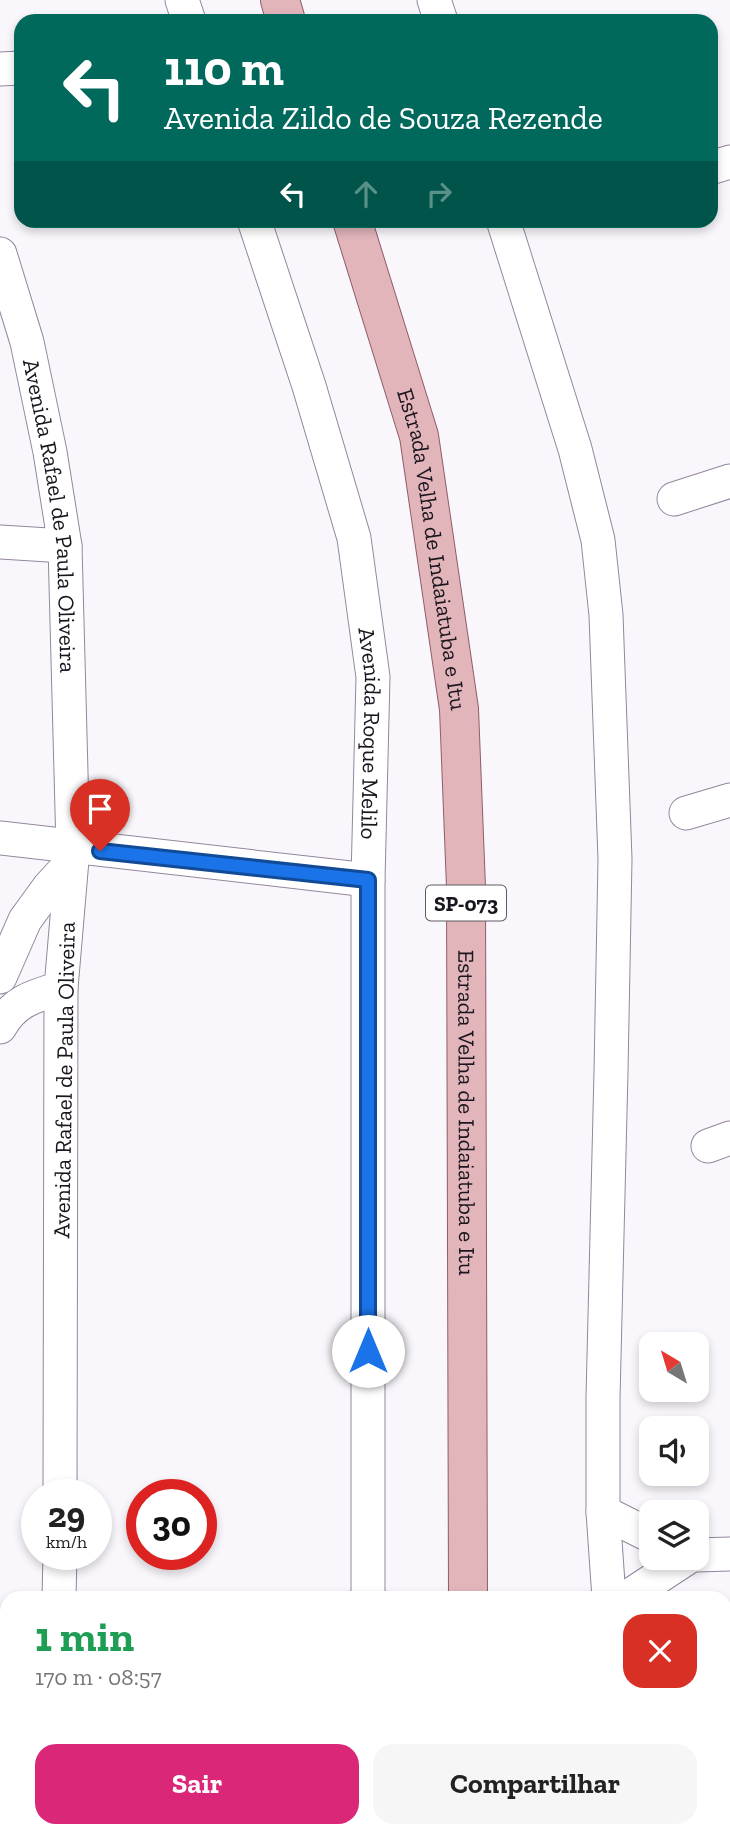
<!DOCTYPE html>
<html lang="pt">
<meta charset="utf-8">
<style>
body{margin:0;font-family:"Zilla Slab",serif;background:#f6f6f6;color:#222;height:100vh;display:flex;flex-direction:column;font-size:26px;white-space:nowrap}
*{box-sizing:border-box;margin:0}
p{font-size:23px;color:#767676}
.icon{flex:none;width:38px;height:38px;fill:none;stroke:currentColor;stroke-width:2;stroke-linecap:round;stroke-linejoin:round}
.map{position:relative;flex:1;overflow:hidden}
.details{position:absolute;left:0px;top:1591px;width:732px;height:247px;display:flex;flex-direction:column;background:#fff;border-radius:21px 21px 0 0;box-shadow:0 4px 10px #0003}
.details>*{flex:none}
.top-card{position:absolute;left:14px;top:14px;width:704px;height:214px;border-radius:21px;box-shadow:0 4px 10px #0003;background:#00695c;color:#fff;overflow:hidden}
.needle{width:46px;rotate:322deg}
.fabs{position:absolute;left:639px;top:1332px;display:grid;gap:14px}
.fabs a{display:grid;place-items:center;width:70px;height:70px;border-radius:14px;background:#fff;box-shadow:0 4px 10px #0003;font-size:35px}
.speed{position:absolute;left:21px;top:1479px;display:flex;gap:14px;font-size:35px;font-weight:700;text-align:center}
.speed>*{display:grid;place-content:center;width:91px;height:91px;border-radius:50%;background:#fff;box-shadow:0 4px 10px #0003;line-height:1}
.speed small{font-size:18px;font-weight:400}
.speed .limit{border:10px solid #d22;background:#fff;color:#111}
.pin{position:absolute;display:grid;place-items:center;width:60px;height:60px;color:#fff;margin:-72px -30px;border-radius:50% 50% 50% 0;rotate:-45deg;box-shadow:0 0 7px #0007}
.pin .icon{rotate:45deg}
.me{position:absolute;width:77px;margin:-38px;rotate:0deg;stroke-linejoin:round;filter:drop-shadow(0 0 5px #0008)}
.turn{display:flex;align-items:center;gap:24px;height:147px;padding:0 35px;font-size:32px}
.turn .icon{width:91px;height:91px;stroke-width:2.5}
.turn b{display:block;font-size:49px;line-height:60px}
.lanes{display:flex;align-items:center;height:66px;padding:0 35px;background:#0003;justify-content:center;gap:35px;direction:ltr}
.lanes .off{opacity:.35}
.round{display:grid;place-items:center;flex:none;width:74px;height:74px;border-radius:21px;background:#f6f6f6}
.overview{display:flex;align-items:center;justify-content:space-between;height:119px;padding:0 35px}
h1{font-size:42px;font-weight:700;line-height:52px;color:#1e9e55}
.primary-button{display:flex;gap:14px;margin-top:auto;padding:14px 35px}
.primary-button a{flex:1;height:80px;border-radius:21px;background:#db2777;color:#fff;font-size:28px;font-weight:700;line-height:80px;text-align:center}
.primary-button a+a{background:#f6f6f6;color:#222}
.map>svg:first-child{display:block}
.lines{fill:none;stroke-linecap:round;stroke-linejoin:round}
.minor-casing{stroke:#93869d;stroke-width:35}
.major-casing{stroke:#905d67;stroke-width:40}
.minor{stroke:#fff;stroke-width:33}
.major{stroke:#e2b5bb;stroke-width:38}
.route-casing{stroke:#114b97;stroke-width:18}
.route{stroke:#1a73e8;stroke-width:12}
.labels{text-anchor:middle;dominant-baseline:central;stroke-width:5;stroke-linejoin:round;paint-order:stroke}
.shield{fill:#fff;stroke:#5f5b62;stroke-width:2}
.shield-label{font-size:21px;font-weight:bold;fill:#1a151e}
.street-label{font-size:23px;fill:#1a151e;stroke:#fff}
</style>
<div class="map">
<svg width="730" height="1836" viewBox="0 0 730 1836">
<rect width="100%" height="100%" fill="#faf7fc"/>
<g class="lines">
<defs>
<g id="minor">
<path d="M182 0 189 21"/>
<path d="M434 0 441 21"/>
<path d="M0 69 21 68"/>
<path d="M710 168 730 162"/>
<path id="s1" d="M254 220 309 386 354 538 373 677 368 880V1598"/>
<path d="M503 220 575 449 598 540 606 615 615 859 611 1072 603 1398V1512L609 1598"/>
<path id="s2" d="M0 254 27 342 50 452 65 546 73 848 61 988 60 1494"/>
<path d="M674 499 730 481"/>
<path d="M0 542 65 546"/>
<path d="M686 813 730 800"/>
<path d="M0 838 368 880"/>
<path d="M0 977 25 920 49 887 72 862"/>
<path d="M0 1027C14 1001 34 996 61 988"/>
<path d="M708 1146 730 1138"/>
<path d="M603 1512 651 1536"/>
<path d="M696 1555 730 1554"/>
<path d="M59 1598 60 1554"/>
<path d="M626 1598 687 1558"/>
<path d="M0 1724 7 1727"/>
<path d="M99 1830 101 1836"/>
<path d="M395 1830 396 1836"/>
<path d="M629 1830V1836"/>
<path d="M53 1836 66 1830"/>
</g>
<g id="major">
<path d="M280 0 286 21"/>
<path id="s3" d="M352 220 419 436 459 709 466 887 468 1598"/>
<path d="M487 1830 488 1836"/>
</g>
</defs>
<use href="#minor" class="minor-casing"/>
<use href="#major" class="major-casing"/>
<use href="#minor" class="minor"/>
<use href="#major" class="major"/>
</g>
<g class="lines">
<defs>
<path id="route" d="M100 851 368 880V1351"/>
</defs>
<use href="#route" class="route-casing"/>
<use href="#route" class="route"/>
</g>
<g class="labels">
<rect class="shield" x="426" y="885.5" width="80" height="35" rx="5"/>
<g class="shield-label">
<text x="466" y="903">SP-073</text>
</g>
<g class="street-label">
<text stroke="none"><textPath href="#s2" startOffset="268">Avenida Rafael de Paula Oliveira</textPath></text>
<text stroke="none"><textPath href="#s3" startOffset="340">Estrada Velha de Indaiatuba e Itu</textPath></text>
<text stroke="none"><textPath href="#s1" startOffset="530">Avenida Roque Melilo</textPath></text>
<text transform="translate(64 1080) rotate(-89)">Avenida Rafael de Paula Oliveira</text>
<text stroke="none"><textPath href="#s3" startOffset="906">Estrada Velha de Indaiatuba e Itu</textPath></text>
</g>
</g>
</svg>
<div class="fabs">
<a><svg class="needle" viewBox="-14 -14 28 28"><path d="M0-13l5 13h-10z" fill="#e53935"/><path d="M0 13l5-13h-10z" fill="#767676"/></svg></a>
<a><svg class="icon" aria-label="sound" viewBox="0 0 24 24"><path d="M4 9h4l5-4v14l-5-4H4zM17 9q2 3 0 6"/></svg></a>
<a><svg class="icon" aria-label="layers" viewBox="0 0 24 24"><path d="M12 4l9 5-9 5-9-5zM3 14l9 5 9-5"/></svg></a>
</div>
<div class="speed"><div>29<small>km/h</small></div><div class="limit">30</div></div>
<div class="pin" style="left:100px;top:851px;background:#d93025"><svg class="icon" aria-label="arrive" viewBox="0 0 24 24"><path d="M6 21V4h12l-3 4 3 4H6"/></svg></div>
<svg class="me" style="left:368px;top:1351px" viewBox="-20 -20 40 40"><circle r="19" fill="#fff"/><path d="M0-13L10 11 0 6-10 11z" fill="#1a73e8"/></svg>
<div class="top-card">
<div class="turn"><svg class="icon" aria-label="left" viewBox="0 0 24 24"><path d="M17 20v-9H6M10 6l-5 5 5 5"/></svg><div><b>110 m</b>Avenida Zildo de Souza Rezende</div></div>
<div class="lanes"><svg class="icon" aria-label="left" viewBox="0 0 24 24"><path d="M17 20v-9H6M10 6l-5 5 5 5"/></svg><svg class="icon off" aria-label="ahead" viewBox="0 0 24 24"><path d="M12 20V5M6 11l6-6 6 6"/></svg><svg class="icon off" aria-label="right" viewBox="0 0 24 24"><path d="M7 20v-9h11M14 6l5 5-5 5"/></svg></div>
</div>
<section class="details">
<div class="overview"><div><h1>1 min</h1><p>170 m · 08:57</p></div><a class="round" style="background:#d93025;color:#fff"><svg class="icon" aria-label="close" viewBox="0 0 24 24"><path d="M6 6l12 12M18 6L6 18"/></svg></a></div>
<div class="primary-button"><a>Sair</a><a>Compartilhar</a></div>
</section>
</div>
